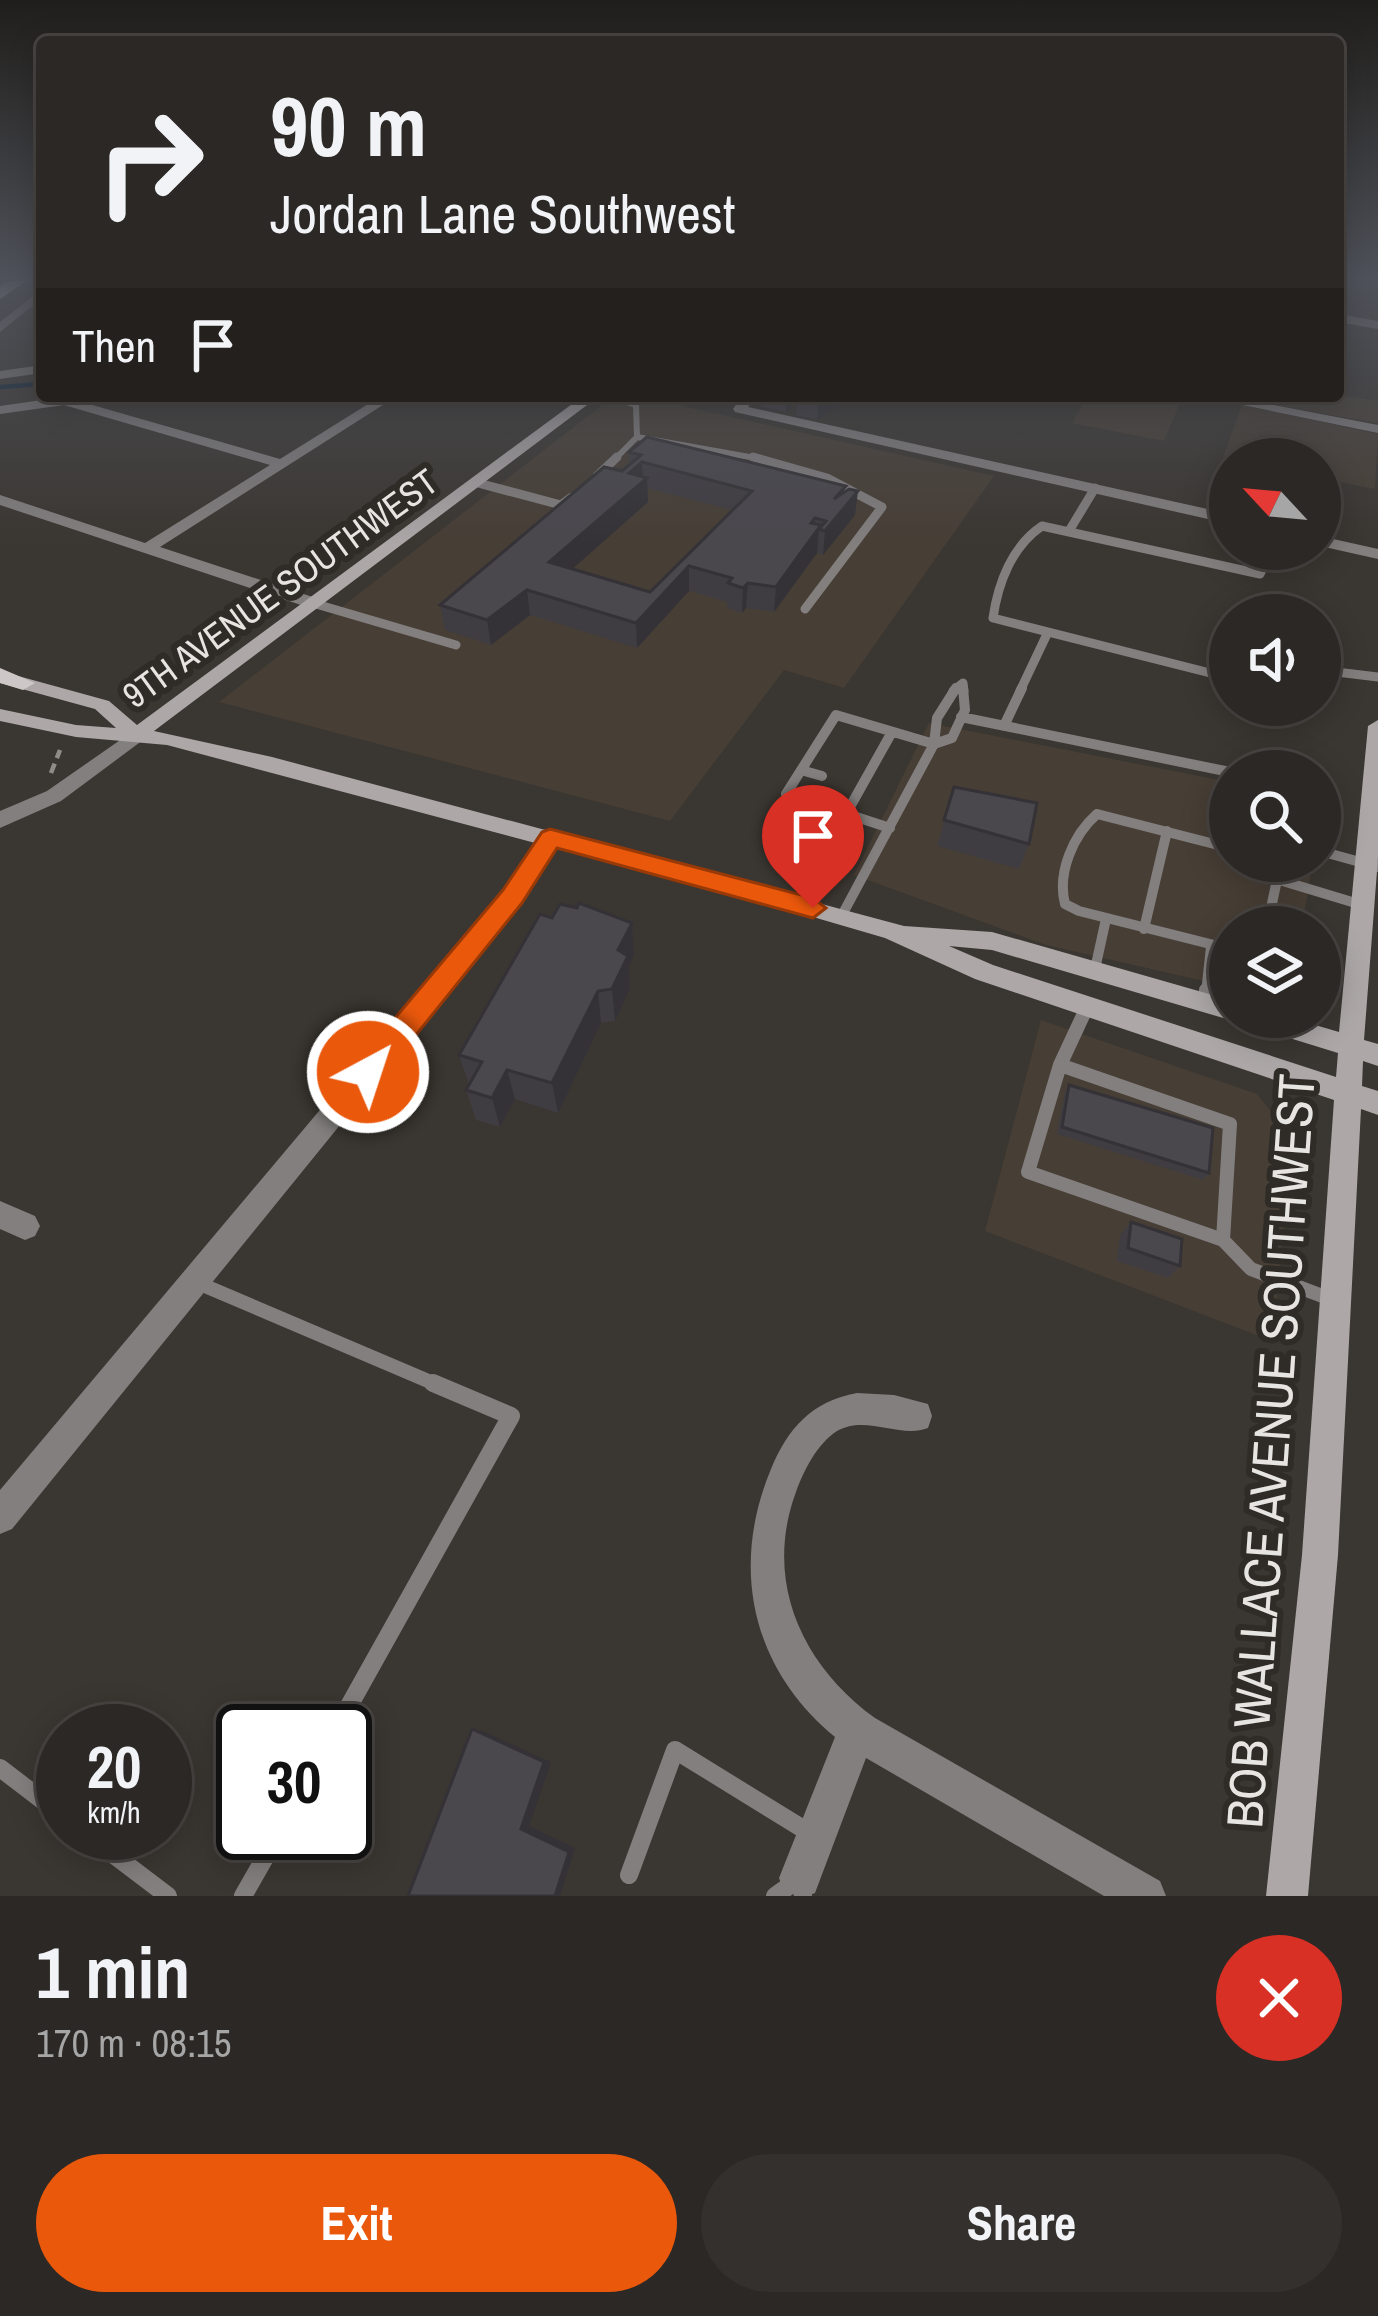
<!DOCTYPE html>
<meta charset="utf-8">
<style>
body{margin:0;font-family:"Archivo Narrow",sans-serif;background:#34302d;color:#f1f3f6;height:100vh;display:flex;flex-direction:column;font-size:45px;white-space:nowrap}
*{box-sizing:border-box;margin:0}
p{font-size:39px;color:#a6a6a7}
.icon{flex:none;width:66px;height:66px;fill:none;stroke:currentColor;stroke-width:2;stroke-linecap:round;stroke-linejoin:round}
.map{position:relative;height:1896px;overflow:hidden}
.side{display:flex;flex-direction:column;background:#2c2825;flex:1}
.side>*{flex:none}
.guide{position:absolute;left:36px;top:36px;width:1308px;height:366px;border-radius:12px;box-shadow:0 6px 30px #0003,0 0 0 3px #484442;background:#2c2825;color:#f1f3f6;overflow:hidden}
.needle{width:78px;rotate:296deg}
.fabs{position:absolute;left:1209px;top:438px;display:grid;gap:24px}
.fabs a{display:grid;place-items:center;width:132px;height:132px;border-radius:50%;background:#2c2825;box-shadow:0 6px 30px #0003,0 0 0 3px #484442;font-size:60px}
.speed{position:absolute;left:36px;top:1704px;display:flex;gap:24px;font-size:60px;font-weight:700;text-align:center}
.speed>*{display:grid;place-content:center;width:156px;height:156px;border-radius:50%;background:#2c2825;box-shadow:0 6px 30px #0003,0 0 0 3px #484442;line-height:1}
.speed small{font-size:30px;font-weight:400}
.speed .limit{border:6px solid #111;border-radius:18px;background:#fff;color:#111}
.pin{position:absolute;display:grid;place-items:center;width:102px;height:102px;color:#fff;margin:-123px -51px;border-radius:50% 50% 50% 0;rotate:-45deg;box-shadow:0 0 12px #0007}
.pin .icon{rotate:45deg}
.me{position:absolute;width:132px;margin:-66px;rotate:40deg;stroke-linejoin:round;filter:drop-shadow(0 0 9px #0008)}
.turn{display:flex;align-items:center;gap:42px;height:252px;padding:0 36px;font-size:54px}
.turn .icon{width:156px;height:156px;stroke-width:2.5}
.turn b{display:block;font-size:84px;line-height:102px}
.then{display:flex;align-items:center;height:114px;padding:0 36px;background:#0003;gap:24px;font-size:45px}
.round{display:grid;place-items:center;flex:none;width:126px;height:126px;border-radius:63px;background:#34302d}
.head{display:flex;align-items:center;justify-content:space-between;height:204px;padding:0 36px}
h1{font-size:72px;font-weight:700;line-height:90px}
.button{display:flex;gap:24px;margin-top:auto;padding:24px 36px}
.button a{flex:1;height:138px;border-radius:72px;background:#ea580c;color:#fff;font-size:48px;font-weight:700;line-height:138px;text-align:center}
.button a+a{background:#34302d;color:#f1f3f6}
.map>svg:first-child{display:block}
.built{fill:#473e35}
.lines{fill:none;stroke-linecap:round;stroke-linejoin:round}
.stream{stroke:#0c2336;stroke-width:4.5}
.path{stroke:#8f8c88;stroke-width:4.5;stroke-dasharray:10 6;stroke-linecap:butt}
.lane-far4{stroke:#837f7f;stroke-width:6}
.lane-far3{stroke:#837f7f;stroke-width:9}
.lane-far2{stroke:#837f7f;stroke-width:10}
.lane-far1{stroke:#837f7f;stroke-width:14}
.lane{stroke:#837f7f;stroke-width:18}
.street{fill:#837f7f;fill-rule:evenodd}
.secondary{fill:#ada7a8;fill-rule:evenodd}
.primary{fill:#cec7c7;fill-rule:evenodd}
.highway{fill:#ece3e4;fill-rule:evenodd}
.wall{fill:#403d42;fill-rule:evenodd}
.shaded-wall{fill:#343236}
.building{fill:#4a474d;stroke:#343236;stroke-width:3;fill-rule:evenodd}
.route{fill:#ea580c;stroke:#983908;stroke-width:3}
.labels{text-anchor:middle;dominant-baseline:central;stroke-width:12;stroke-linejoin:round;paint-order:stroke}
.far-street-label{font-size:36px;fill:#e7e5e2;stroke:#2f2c27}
.near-street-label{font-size:51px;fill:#e7e5e2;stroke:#2f2c27}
</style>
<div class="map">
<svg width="1378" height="1896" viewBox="0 0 1378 1896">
<rect width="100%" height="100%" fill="#3a3631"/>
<path class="built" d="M1338 395 1378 401V423L1280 406 1282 396Z
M614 396H638L994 476 844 688 784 670 670 821 219 702Z
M1087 396H1183L1164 441 1072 423Z
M1242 405 1378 434 1375 489 1320 478V459L1223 457Z
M929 723 1230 782V861H1313L1302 927H1230V987L1046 945 854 875Z
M1041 1020 1257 1094 1293 1139 1272 1341 985 1231Z"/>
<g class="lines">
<path class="stream" d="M0 387 42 384"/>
<path class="path" d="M51 773 60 750"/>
<path class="lane-far4" d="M608 396 636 405 637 437 614 460
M637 437 767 460"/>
<path class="lane-far3" d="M753 457 827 478 882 507 805 609
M597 476 617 457
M478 483 561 505 572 497
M1069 531 1095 488
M316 604 456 645
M1320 670 1378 677
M1230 678 993 618C998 583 1012 546 1042 526L1260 574 1272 549
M953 691 963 683 964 691
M1020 691 1048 632"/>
<path class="lane-far2" d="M961 717 1230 772
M1004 726 1022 688
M934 744 937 718 956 688
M934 744 952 738 965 710 963 688
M801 770 822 776
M846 814 892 732
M890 828 786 794 836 715 934 744
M1230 848 1097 814C1073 835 1057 873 1065 904L1079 911 1230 949
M1320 851 1378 867
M1276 879 1362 905
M841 917 934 744
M1267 927 1281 861
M1144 929 1167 831
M1095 969 1106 919
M1206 993 1211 947"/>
<path class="lane-far1" d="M1205 1003 1206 990
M1087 1007 1060 1065 1028 1172 1223 1240 1251 1269 1333 1300
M1060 1065 1230 1124 1223 1240
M198 1283 440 1386"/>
<path class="lane" d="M335 1731 511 1416 433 1383
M0 1768 63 1816
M85 1833 168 1896
M629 1875 675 1750 813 1835
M243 1896 279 1833
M775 1896 800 1878 803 1896"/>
<path class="street" d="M42 289V298L0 332V322Z
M1338 314 1378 321V329L1338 322Z
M42 365V373L0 379V371Z
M70 396H105L82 402 280 459 381 396H397L160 547 322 600V608H310L0 505V495L145 543 270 465 64 405 0 414V406Z
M742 396H756L748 407 1230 514V524L735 412 733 409Z
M1199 396H1227L1378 425V433Z
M1320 536 1378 549V559L1320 546Z
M136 729 146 735 143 740 61 801 0 828V811L47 791Z
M550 830 561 838 521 902 12 1529 0 1534V1490L505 890 542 833Z
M0 1201 35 1216 40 1226 35 1236 25 1240 0 1229Z
M857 1393 894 1395 928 1404 932 1416 928 1428C900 1439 866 1414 837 1431 817 1444 804 1470 796 1492 763 1581 802 1665 875 1718L1160 1881 1166 1896H1104L866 1758 815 1893 807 1896 785 1893 779 1878 835 1737C751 1668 730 1567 771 1469 788 1428 812 1401 857 1393Z"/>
<path class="secondary" d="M583 396H599L154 731 272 757 904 926 992 932 1230 1000V1017H1239L1230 1020 992 950 949 946 993 965 1336 1077 1338 1053 1244 1024 1240 1017H1288L1339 1032 1368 726 1378 720V858L1364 1040 1378 1044V1066L1363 1061 1362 1086 1378 1091V1115L1361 1109 1338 1555 1308 1896H1266L1302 1555 1334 1100 975 979 885 938 813 917 167 745 76 737 0 721V709L76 725 116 728 95 709 0 683V671L109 701 137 725Z"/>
<path class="primary" d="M0 668 35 683 23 690 0 683Z"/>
<path class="highway" d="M8 281H26L0 299V286Z"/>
</g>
<path class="wall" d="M650 396H694L685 404Z
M763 396H855L817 419 796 415 797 401 786 412 762 407Z
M629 452 845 492 855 515 823 555 817 553 774 612 746 608 742 613 727 608V602L689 591 637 648 530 615 491 645 445 630 440 605 622 471 629 465ZM647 488 732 510 650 592 572 569 648 502Z
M954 787 1029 844 1019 869 937 846Z
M552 918 632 923 634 955 629 966 630 988 615 1021 601 1023 558 1113 515 1099 500 1127 476 1120 466 1090 469 1085 459 1055Z
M1069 1085 1209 1173 1203 1180 1057 1134 1065 1092Z
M1131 1222 1180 1266 1168 1278 1117 1261 1120 1235Z"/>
<path class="shaded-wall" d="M787 396H797V401L786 412Z
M819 396H855L817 419Z
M642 462 643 481 647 478 648 502 552 587 549 562 629 473Z
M858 491 855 515 823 555 825 531Z
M815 518 813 537 819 529 817 553 774 612 776 587Z
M689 566V591L637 648 636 623Z
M748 583 746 608 742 613 743 588Z
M527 590 530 615 491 645 487 620Z
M632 923 634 955 629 966 630 988 615 1021 612 989 618 950Z
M598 991 601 1023 558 1113 552 1083Z
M507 1070 515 1099 500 1127 492 1098Z
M472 1729 482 1731 551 1762 529 1826 575 1848 560 1896H555Z"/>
<path class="building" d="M647 437 846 486 834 499 849 489 858 491 825 531 819 529 826 521 815 518 811 523 821 525 776 587 748 583 743 588 728 583 732 578 689 566 636 623 527 590 487 620 440 605 604 467 622 471 641 455 629 452ZM642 462 752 491 650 592 549 562 647 478 629 473Z
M954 787 1037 803 1029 844 944 820Z
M579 903 632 923 618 950 628 956 612 989 598 991 552 1083 507 1070 492 1098 466 1090 482 1062 459 1055 540 914 552 918 560 904 577 908Z
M1069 1085 1213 1128 1209 1173 1062 1127Z
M1131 1222 1182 1239 1180 1266 1128 1248Z
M472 1729 544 1762 521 1829 569 1852 555 1896H408Z"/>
<linearGradient id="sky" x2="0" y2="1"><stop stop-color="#201e1b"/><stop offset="0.51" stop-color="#4f525a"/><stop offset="1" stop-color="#4f525a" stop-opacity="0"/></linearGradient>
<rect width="1378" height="546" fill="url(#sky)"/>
<path class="route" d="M550 829 813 898 826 908 813 918 557 848 522 903 379 1081H357L353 1072 357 1063 503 890 542 832Z"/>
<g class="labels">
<g class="far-street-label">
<text transform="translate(280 588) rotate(-36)">9TH AVENUE SOUTHWEST</text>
</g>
<g class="near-street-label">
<text transform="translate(1270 1451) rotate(-86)">BOB WALLACE AVENUE SOUTHWEST</text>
</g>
</g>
</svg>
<div class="fabs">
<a><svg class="needle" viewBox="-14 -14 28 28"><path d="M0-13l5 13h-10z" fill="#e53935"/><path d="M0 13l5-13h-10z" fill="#a6a6a7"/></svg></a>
<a><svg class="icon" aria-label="sound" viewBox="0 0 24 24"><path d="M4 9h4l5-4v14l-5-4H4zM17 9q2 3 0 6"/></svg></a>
<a><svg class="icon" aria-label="search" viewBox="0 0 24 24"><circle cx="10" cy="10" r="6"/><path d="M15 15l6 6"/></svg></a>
<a><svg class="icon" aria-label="layers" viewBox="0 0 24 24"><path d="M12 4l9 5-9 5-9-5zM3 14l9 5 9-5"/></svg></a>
</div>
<div class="speed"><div>20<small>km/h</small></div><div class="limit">30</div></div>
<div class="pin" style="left:813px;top:908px;background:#d93025"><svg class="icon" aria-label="arrive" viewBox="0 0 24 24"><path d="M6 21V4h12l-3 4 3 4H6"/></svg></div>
<svg class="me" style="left:368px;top:1072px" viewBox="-20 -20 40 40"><circle r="17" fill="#ea580c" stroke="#fff" stroke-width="3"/><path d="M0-11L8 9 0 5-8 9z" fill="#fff"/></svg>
<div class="guide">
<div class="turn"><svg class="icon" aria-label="right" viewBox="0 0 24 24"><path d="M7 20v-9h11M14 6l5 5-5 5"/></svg><div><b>90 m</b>Jordan Lane Southwest</div></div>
<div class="then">Then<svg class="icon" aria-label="arrive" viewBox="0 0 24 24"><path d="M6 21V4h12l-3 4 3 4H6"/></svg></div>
</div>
</div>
<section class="side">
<div class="head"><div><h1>1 min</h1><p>170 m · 08:15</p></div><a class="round" style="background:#d93025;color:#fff"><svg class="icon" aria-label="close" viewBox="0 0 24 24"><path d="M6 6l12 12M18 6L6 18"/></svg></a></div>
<div class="button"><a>Exit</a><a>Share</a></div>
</section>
